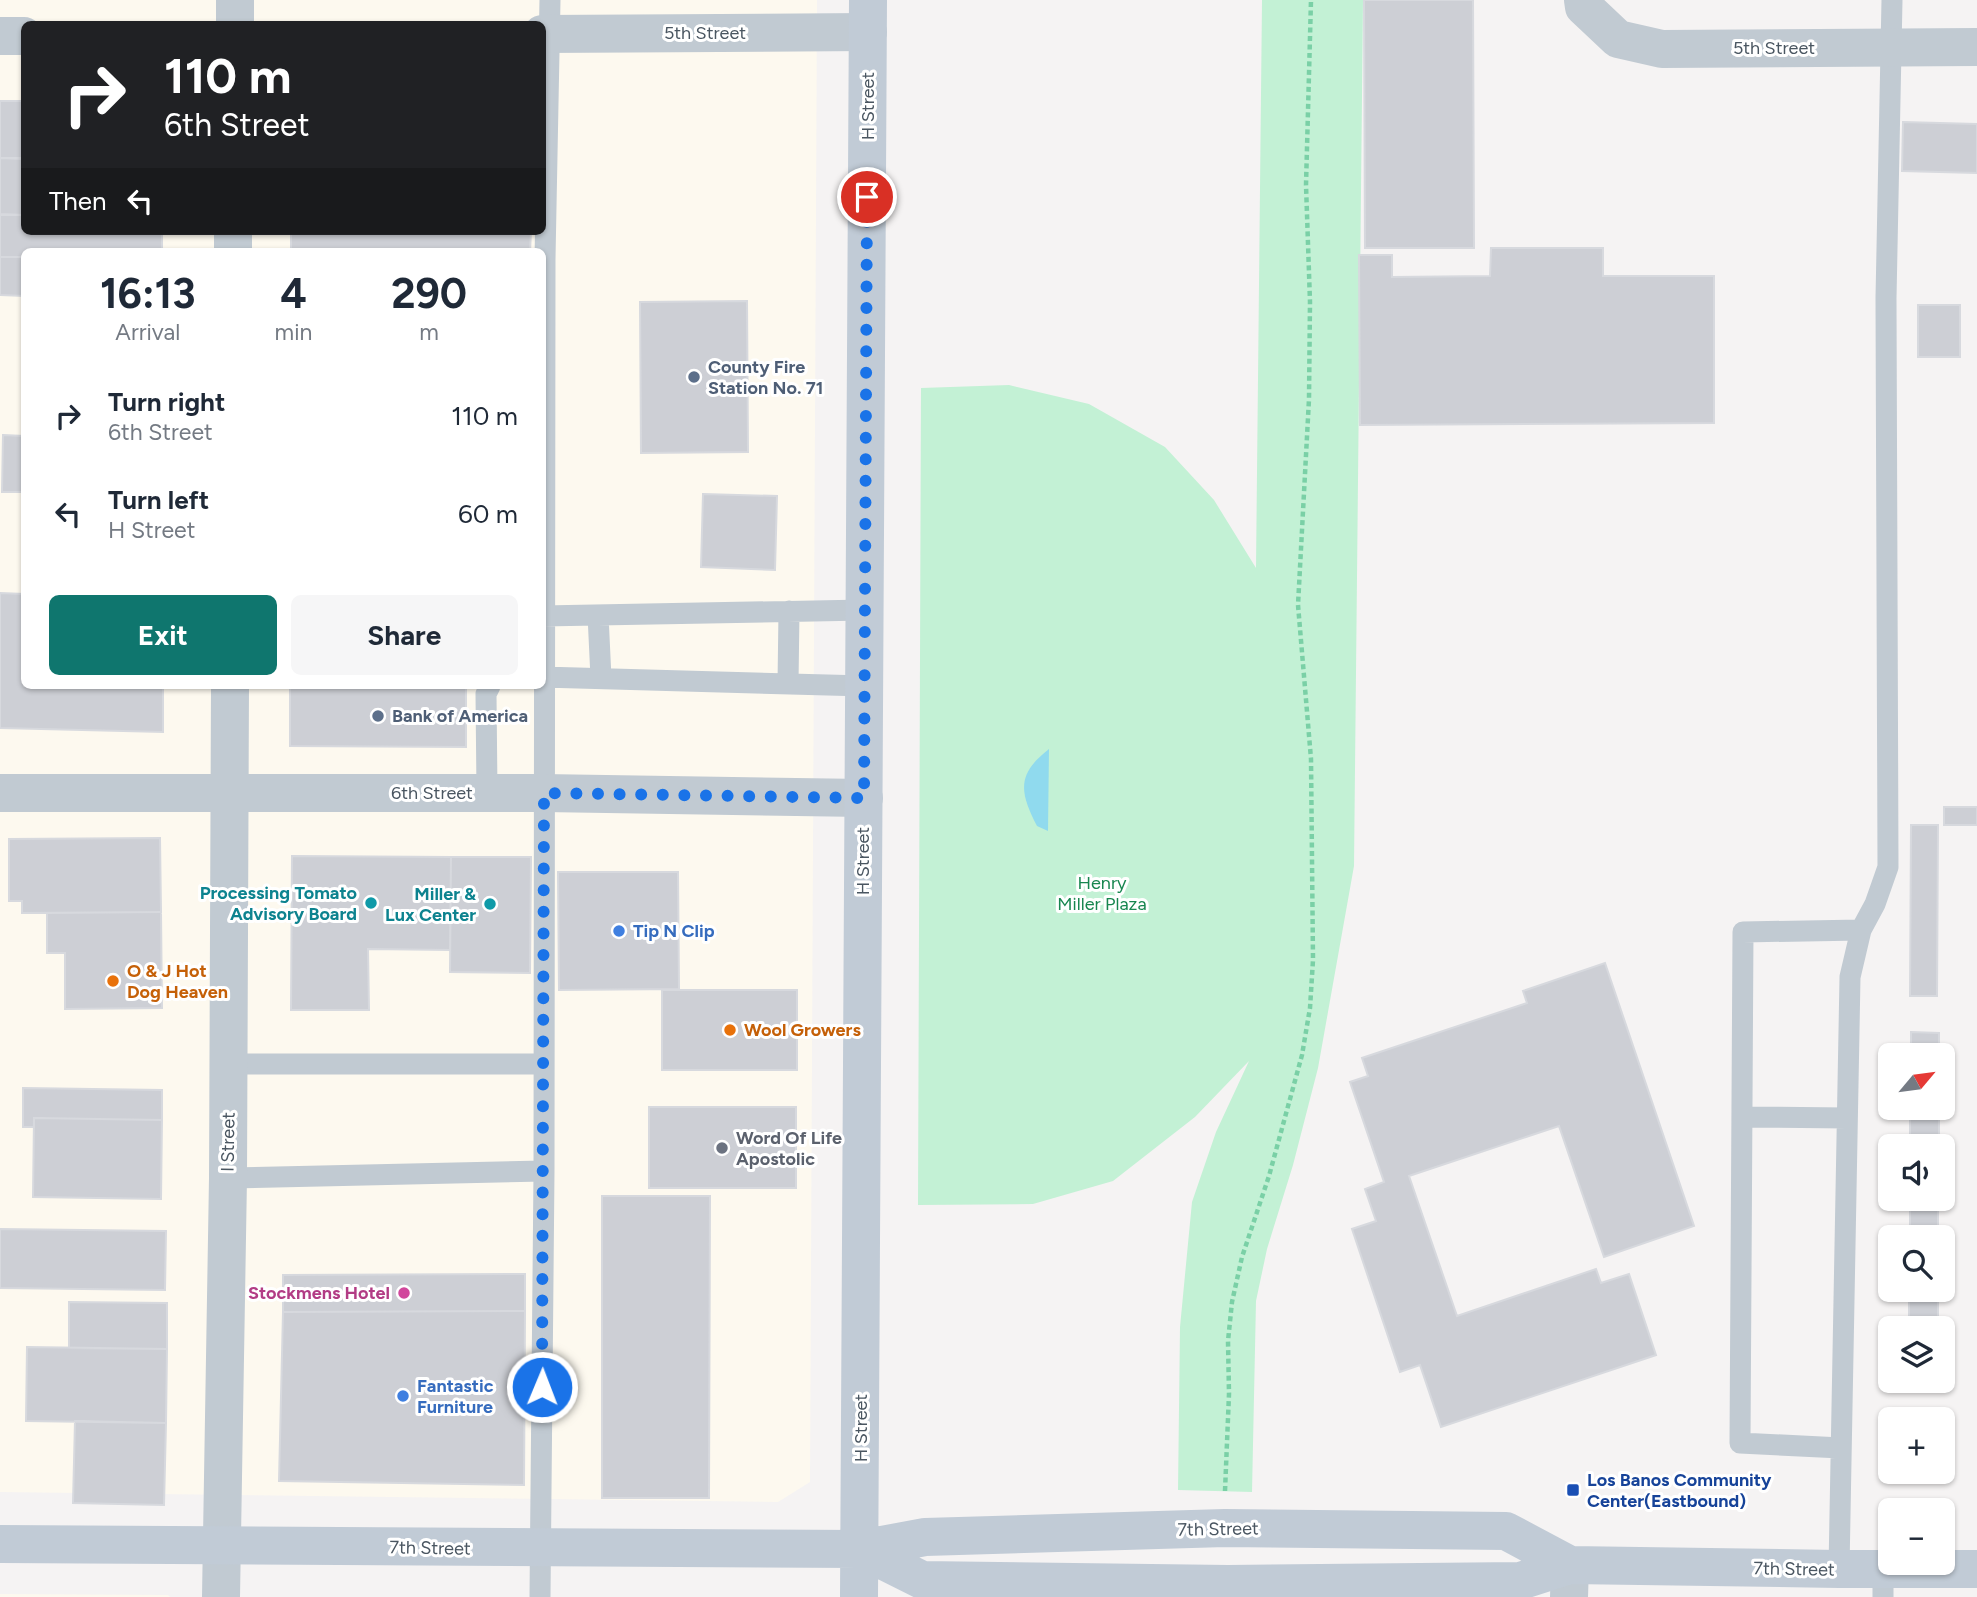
<!DOCTYPE html>
<meta charset="utf-8">
<style>
body{margin:0;font-family:Figtree,sans-serif;background:#f6f6f7;color:#1f2937;height:100vh;display:flex;flex-direction:column;font-size:26px;white-space:nowrap}
*{box-sizing:border-box;margin:0}
p{font-size:23px;color:#747a83}
.icon{flex:none;width:38px;height:38px;fill:none;stroke:currentColor;stroke-width:2;stroke-linecap:round;stroke-linejoin:round}
.map{position:relative;flex:1;overflow:hidden}
.panel{position:absolute;left:21px;top:248px;width:525px;height:441px;display:flex;flex-direction:column;background:#fff;border-radius:10px;box-shadow:0 2px 5px #0004}
.panel>*{flex:none}
.hud{position:absolute;left:21px;top:21px;width:525px;height:214px;border-radius:10px;box-shadow:0 2px 5px #0004;background:#202124;color:#fff;overflow:hidden}
.needle{width:46px;rotate:61deg}
.buttons{position:absolute;left:1878px;top:1043px;display:grid;gap:14px}
.buttons a{display:grid;place-items:center;width:77px;height:77px;border-radius:10px;background:#fff;box-shadow:0 2px 5px #0004;font-size:35px}
.pin{position:absolute;display:grid;place-items:center;width:60px;height:60px;color:#fff;margin:-30px;border:4px solid #fff;border-radius:50%;box-shadow:0 2px 7px #0007}
.me{position:absolute;width:77px;margin:-38px;rotate:1deg;stroke-linejoin:round;filter:drop-shadow(0 0 5px #0008)}
.turn{display:flex;align-items:center;gap:24px;height:147px;padding:0 28px;font-size:32px}
.turn .icon{width:91px;height:91px;stroke-width:2.5}
.turn b{display:block;font-size:49px;line-height:60px}
.then{display:flex;align-items:center;height:66px;padding:0 28px;background:#0003;gap:14px;font-size:26px}
.eta{display:flex;justify-content:space-evenly;align-items:center;height:119px;text-align:center}
.eta b{font-size:42px;font-weight:700;line-height:49px}
.primary-button{display:flex;gap:14px;margin-top:auto;padding:14px 28px}
.primary-button a{flex:1;height:80px;border-radius:10px;background:#0f766e;color:#fff;font-size:28px;font-weight:700;line-height:80px;text-align:center}
.primary-button a+a{background:#f6f6f7;color:#1f2937}
ul{padding:0;list-style:none}
li{display:flex;align-items:center;gap:21px;height:98px;padding:0 28px}
li div{flex:1}
li b{display:block;font-size:26px}
li em{font-style:normal}
.map>svg:first-child{display:block}
.commercial{fill:#fdf9ef;fill-rule:evenodd}
.green{fill:#c3f1d5}
.water{fill:#90daee}
.building{fill:#cdcfd5;stroke:#d7d9de;stroke-width:2}
.lines{fill:none;stroke-linecap:round;stroke-linejoin:round}
.path{stroke:#7ad0a6;stroke-width:4.5;stroke-dasharray:5 3.5;stroke-linecap:butt}
.lane{stroke:#c1cad2;stroke-width:21}
.street{stroke:#c1cad2;stroke-width:38}
.secondary{stroke:#c1cbd6;stroke-width:38}
.route{stroke:#1a73e8;stroke-width:12;stroke-dasharray:0 21.6}
.service-dot{fill:#5c6f8a;stroke:#fff;stroke-width:2.5}
.culture-dot{fill:#0f9aa8;stroke:#fff;stroke-width:2.5}
.shop-dot{fill:#3f7fe0;stroke:#fff;stroke-width:2.5}
.food-dot{fill:#e8710a;stroke:#fff;stroke-width:2.5}
.worship-dot{fill:#6b7280;stroke:#fff;stroke-width:2.5}
.hotel-dot{fill:#d1479c;stroke:#fff;stroke-width:2.5}
.transit-dot{fill:#1a4fb4;stroke:#fff;stroke-width:2.5}
.labels{text-anchor:middle;dominant-baseline:central;stroke-width:6;stroke-linejoin:round;paint-order:stroke}
.street-label{font-size:18px;fill:#4a5661;stroke:#fff}
.service-label{font-size:18px;font-weight:bold;fill:#4e5e75;stroke:#fff;text-anchor:start}
.park-label{font-size:18px;fill:#17864f;stroke:#fff}
.culture-label{font-size:18px;font-weight:bold;fill:#0d838f;stroke:#fff;text-anchor:end}
.shop-label{font-size:18px;font-weight:bold;fill:#366cbe;stroke:#fff;text-anchor:start}
.food-label{font-size:18px;font-weight:bold;fill:#c56008;stroke:#fff;text-anchor:start}
.worship-label{font-size:18px;font-weight:bold;fill:#5b616d;stroke:#fff;text-anchor:start}
.hotel-label{font-size:18px;font-weight:bold;fill:#b23c85;stroke:#fff;text-anchor:end}
.transit-label{font-size:18px;font-weight:bold;fill:#164399;stroke:#fff;text-anchor:start}
</style>
<div class="map">
<svg width="1977" height="1597" viewBox="0 0 1977 1597">
<rect width="100%" height="100%" fill="#f5f3f3"/>
<path class="commercial" d="M0 0H817L810 1482 778 1502 0 1492ZM24 24H542V231H24ZM24 252H542V686H24Z
M0 1594 168 1595 170 1597H0Z"/>
<path class="green" d="M1262 0H1363L1354 866 1318 1068 1293 1165 1267 1249 1256 1301 1252 1492 1178 1490 1180 1327 1192 1202 1216 1132 1249 1061 1195 1117 1113 1181 1033 1204 918 1205 921 388 1009 385 1089 404 1165 447 1214 500 1256 568Z"/>
<path class="water" d="M1049 749 1048 831 1037 826C1019 791 1017 774 1049 749Z"/>
<path class="building" d="M1364 0H1473L1474 248H1365Z
M0 101H24V158H0Z
M1903 122 1977 124V173L1902 171Z
M0 158 24 159V215H0Z
M0 214 24 215V231H162V252H24V257H0Z
M291 231H531L530 252H291Z
M1491 248H1603V276H1714V423L1360 425 1359 255H1392V277L1490 276Z
M0 257H24V296L0 295Z
M747 301 748 452 641 453 640 302Z
M1918 305H1960V357H1918Z
M3 435 24 436V492H2Z
M703 494 777 496 775 570 701 567Z
M0 593 24 594V686H163V732L0 728Z
M290 686H466V747L290 746Z
M1944 807H1977V825H1944Z
M1911 825H1938L1937 996H1910Z
M160 838 161 912 22 913V901H9V839Z
M292 856 451 857 450 950 368 949 369 1010H291Z
M451 857H531L530 973 450 972Z
M558 872H678L679 989 559 990Z
M161 912 162 1008 65 1009V953H47V913Z
M1605 963 1694 1226 1604 1257 1559 1126 1409 1176 1457 1316 1596 1269 1601 1283 1629 1274 1656 1355 1441 1427 1420 1365 1400 1372 1352 1229 1376 1221 1365 1189 1384 1182 1350 1082 1368 1076 1362 1058 1527 1003 1523 991Z
M662 990H797V1070H662Z
M1911 1032 1939 1033V1055H1911Z
M23 1088 162 1090V1120L34 1118V1127H23Z
M649 1107H796V1188H649Z
M1910 1108H1939V1146H1910Z
M34 1118 162 1120 161 1199 33 1197Z
M602 1196H710L709 1498H602Z
M1910 1199H1938V1237H1910Z
M0 1229 166 1231 165 1290 0 1288Z
M525 1274V1311L283 1312V1275Z
M1909 1290H1938V1328H1909Z
M69 1302 167 1303V1349L69 1348Z
M525 1311 524 1485 279 1481 283 1312Z
M27 1347 167 1349 166 1423 26 1421Z
M1909 1381H1937V1384L1909 1383Z
M75 1421 166 1423 164 1505 73 1503Z"/>
<g class="lines">
<path class="path" d="M1225 1491 1229 1394 1228 1341 1232 1302 1242 1257 1269 1176 1302 1055 1310 1008 1313 960 1311 759 1298 605 1309 399 1310 302 1306 185 1311 0"/>
<path class="lane" d="M598 615 601 678
M542 616 865 610
M542 677 865 686
M788 684 789 611
M487 793 486 694 490 686
M229 1064H542
M1742 1117 1847 1118
M228 1178 544 1171
M1841 1448 1740 1443 1743 932 1861 930
M1839 1569 1850 977 1861 930 1875 904 1888 867 1886 298 1892 0
M540 1597 544 1171 545 259 550 0
M1883 1597V1569"/>
<path class="street" d="M1583 0 1584 7 1618 39 1662 49 1977 47
M235 24V0
M542 34 868 32
M0 36H24
M233 252V231
M0 793H543L864 798
M221 1597 228 1178 230 686
M1569 1597 1570 1565"/>
<path class="secondary" d="M0 1544 860 1549 925 1537 1225 1528 1506 1531 1570 1565
M860 1549 922 1580 1228 1584 1520 1581 1570 1565 1839 1569H1977
M859 1597 868 0"/>
</g>
<g class="lines">
<path class="route" d="M542 1387 544 793 864 798 867 197"/>
</g>
<g class="service-dot">
<circle cx="694" cy="377" r="7"/>
<circle cx="378" cy="716" r="7"/>
</g>
<g class="culture-dot">
<circle cx="371" cy="903" r="7"/>
<circle cx="490" cy="904" r="7"/>
</g>
<g class="shop-dot">
<circle cx="619" cy="931" r="7"/>
<circle cx="403" cy="1396" r="7"/>
</g>
<g class="food-dot">
<circle cx="113" cy="981" r="7"/>
<circle cx="730" cy="1030" r="7"/>
</g>
<circle class="worship-dot" cx="722" cy="1148" r="7"/>
<circle class="hotel-dot" cx="404" cy="1293" r="7"/>
<rect class="transit-dot" x="1566" y="1483" width="14" height="14" rx="3.5"/>
<g class="labels">
<g class="street-label">
<text x="705" y="33">5th Street</text>
<text x="1774" y="48">5th Street</text>
<text transform="translate(868 106) rotate(-90)">H Street</text>
<text x="432" y="793">6th Street</text>
<text transform="translate(863 861) rotate(-90)">H Street</text>
<text transform="translate(228 1142) rotate(-89)">I Street</text>
<text transform="translate(861 1428) rotate(-90)">H Street</text>
<text transform="translate(1218 1529) rotate(-1)">7th Street</text>
<text transform="translate(430 1548) rotate(1)">7th Street</text>
<text transform="translate(1794 1569) rotate(1)">7th Street</text>
</g>
<g class="service-label">
<text x="708" y="367">County Fire<tspan x="708" dy="21">Station No. 71</tspan></text>
<text x="392" y="716">Bank of America</text>
</g>
<g class="park-label">
<text x="1102" y="883">Henry<tspan x="1102" dy="21">Miller Plaza</tspan></text>
</g>
<g class="culture-label">
<text x="357" y="893">Processing Tomato<tspan x="357" dy="21">Advisory Board</tspan></text>
<text x="476" y="894">Miller &amp;<tspan x="476" dy="21">Lux Center</tspan></text>
</g>
<g class="shop-label">
<text x="633" y="931">Tip N Clip</text>
<text x="417" y="1386">Fantastic<tspan x="417" dy="21">Furniture</tspan></text>
</g>
<g class="food-label">
<text x="127" y="971">O &amp; J Hot<tspan x="127" dy="21">Dog Heaven</tspan></text>
<text x="744" y="1030">Wool Growers</text>
</g>
<g class="worship-label">
<text x="736" y="1138">Word Of Life<tspan x="736" dy="21">Apostolic</tspan></text>
</g>
<g class="hotel-label">
<text x="390" y="1293">Stockmens Hotel</text>
</g>
<g class="transit-label">
<text x="1587" y="1480">Los Banos Community<tspan x="1587" dy="21">Center(Eastbound)</tspan></text>
</g>
</g>
</svg>
<div class="buttons">
<a><svg class="needle" viewBox="-14 -14 28 28"><path d="M0-13l5 13h-10z" fill="#e53935"/><path d="M0 13l5-13h-10z" fill="#747a83"/></svg></a>
<a><svg class="icon" aria-label="sound" viewBox="0 0 24 24"><path d="M4 9h4l5-4v14l-5-4H4zM17 9q2 3 0 6"/></svg></a>
<a><svg class="icon" aria-label="search" viewBox="0 0 24 24"><circle cx="10" cy="10" r="6"/><path d="M15 15l6 6"/></svg></a>
<a><svg class="icon" aria-label="layers" viewBox="0 0 24 24"><path d="M12 4l9 5-9 5-9-5zM3 14l9 5 9-5"/></svg></a>
<a>+</a>
<a>−</a>
</div>
<div class="pin" style="left:867px;top:197px;background:#d93025"><svg class="icon" aria-label="arrive" viewBox="0 0 24 24"><path d="M6 21V4h12l-3 4 3 4H6"/></svg></div>
<svg class="me" style="left:542px;top:1387px" viewBox="-20 -20 40 40"><circle r="17" fill="#1a73e8" stroke="#fff" stroke-width="3"/><path d="M0-11L8 9 0 5-8 9z" fill="#fff"/></svg>
<div class="hud">
<div class="turn"><svg class="icon" aria-label="right" viewBox="0 0 24 24"><path d="M7 20v-9h11M14 6l5 5-5 5"/></svg><div><b>110 m</b>6th Street</div></div>
<div class="then">Then<svg class="icon" aria-label="left" viewBox="0 0 24 24"><path d="M17 20v-9H6M10 6l-5 5 5 5"/></svg></div>
</div>
<section class="panel">
<div class="eta">
<div><b>16:13</b><p>Arrival</p></div>
<div><b>4</b><p>min</p></div>
<div><b>290</b><p>m</p></div>
</div>
<ul>
<li><svg class="icon" aria-label="right" viewBox="0 0 24 24"><path d="M7 20v-9h11M14 6l5 5-5 5"/></svg><div><b>Turn right</b><p>6th Street</p></div><em>110 m</em></li>
<li><svg class="icon" aria-label="left" viewBox="0 0 24 24"><path d="M17 20v-9H6M10 6l-5 5 5 5"/></svg><div><b>Turn left</b><p>H Street</p></div><em>60 m</em></li>
</ul>
<div class="primary-button"><a>Exit</a><a>Share</a></div>
</section>
</div>
